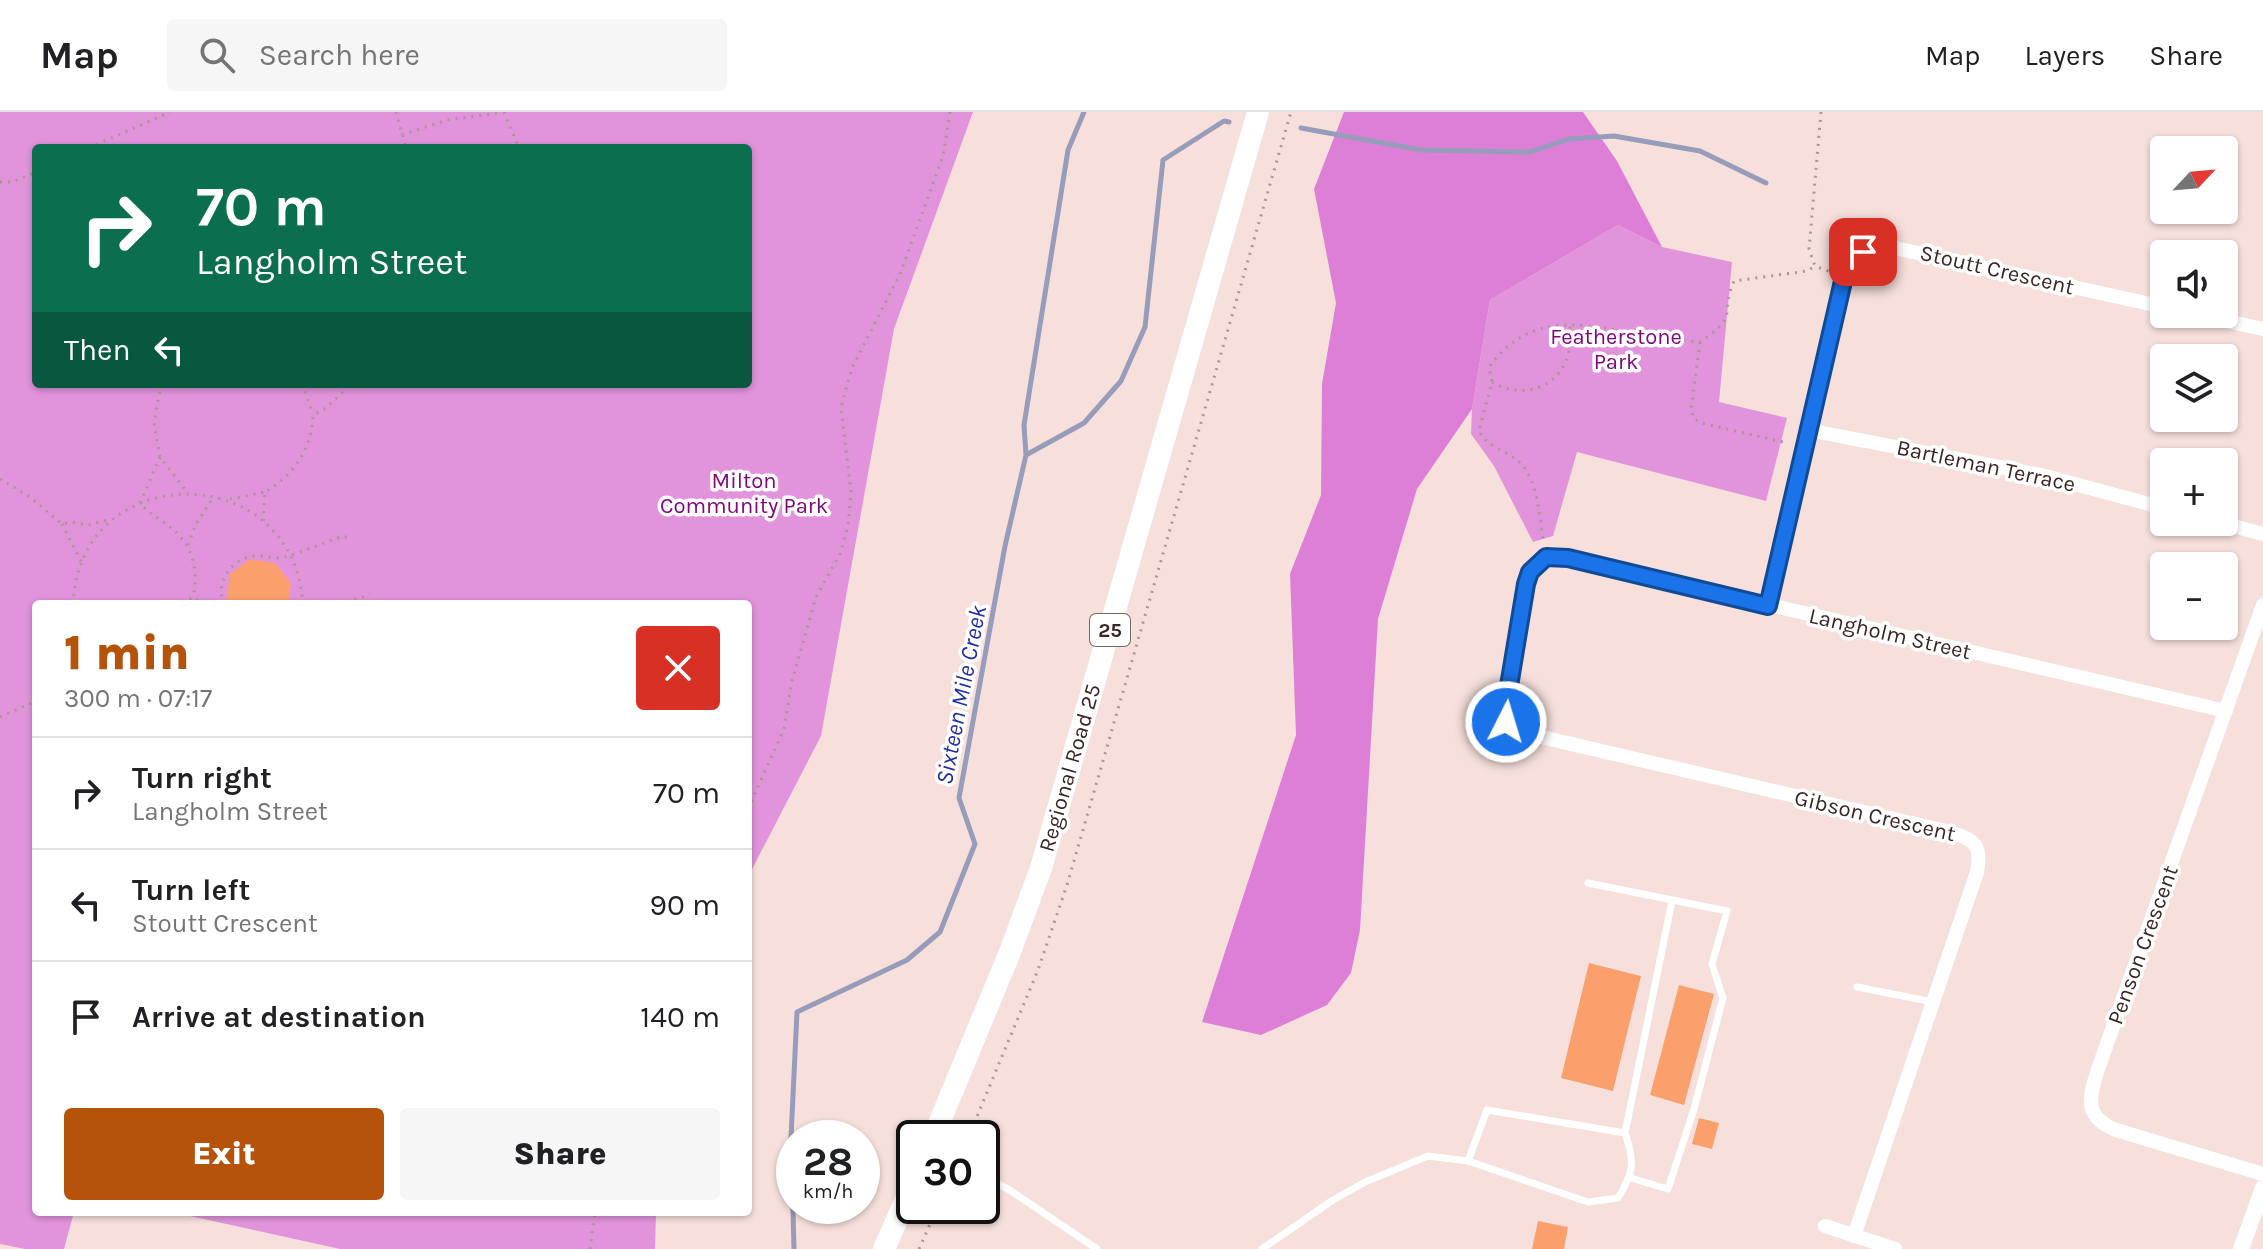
<!DOCTYPE html>
<meta charset="utf-8">
<style>
body{margin:0;font-family:Karla,sans-serif;background:#f6f6f6;color:#202124;height:100vh;display:flex;flex-direction:column;font-size:30px;white-space:nowrap}
*{box-sizing:border-box;margin:0}
p{font-size:26px;color:#757577}
.icon{flex:none;width:44px;height:44px;fill:none;stroke:currentColor;stroke-width:2;stroke-linecap:round;stroke-linejoin:round}
.map{position:relative;flex:1;overflow:hidden}
.side{position:absolute;left:32px;top:488px;width:720px;height:616px;display:flex;flex-direction:column;background:#fff;border-radius:8px;box-shadow:0 2px 6px #0004}
.side>*{flex:none}
.top-card{position:absolute;left:32px;top:32px;width:720px;height:244px;border-radius:8px;box-shadow:0 2px 6px #0004;background:#0b6e4f;color:#fff;overflow:hidden}
.needle{width:52px;rotate:64deg}
.controls{position:absolute;left:2150px;top:24px;display:grid;gap:16px}
.controls a{display:grid;place-items:center;width:88px;height:88px;border-radius:8px;background:#fff;box-shadow:0 2px 6px #0004;font-size:40px}
.speed{position:absolute;left:776px;top:1008px;display:flex;gap:16px;font-size:40px;font-weight:700;text-align:center}
.speed>*{display:grid;place-content:center;width:104px;height:104px;border-radius:50%;background:#fff;box-shadow:0 2px 6px #0004;line-height:1}
.speed small{font-size:20px;font-weight:400}
.speed .limit{border:4px solid #111;border-radius:12px;background:#fff;color:#111}
.pin{position:absolute;display:grid;place-items:center;width:68px;height:68px;color:#fff;margin:-34px;border-radius:16px;box-shadow:0 4px 12px #0006}
.me{position:absolute;width:88px;margin:-44px;rotate:5deg;stroke-linejoin:round;filter:drop-shadow(0 0 6px #0008)}
.turn{display:flex;align-items:center;gap:28px;height:168px;padding:0 32px;font-size:36px}
.turn .icon{width:104px;height:104px;stroke-width:2.5}
.turn b{display:block;font-size:56px;line-height:68px}
.then{display:flex;align-items:center;height:76px;padding:0 32px;background:#0003;gap:16px;font-size:30px}
.round{display:grid;place-items:center;flex:none;width:84px;height:84px;border-radius:8px;background:#f6f6f6}
.headline{display:flex;align-items:center;justify-content:space-between;height:136px;padding:0 32px}
h1{font-size:48px;font-weight:800;line-height:60px;color:#b45309}
.primary-button{display:flex;gap:16px;margin-top:auto;padding:16px 32px}
.primary-button a{flex:1;height:92px;border-radius:8px;background:#b45309;color:#fff;font-size:32px;font-weight:800;line-height:92px;text-align:center}
.primary-button a+a{background:#f6f6f6;color:#202124}
ul{padding:0;list-style:none}
li{display:flex;align-items:center;gap:24px;height:112px;padding:0 32px;border-top:2px solid #e0e0e0}
li div{flex:1}
li b{display:block;font-size:30px}
li em{font-style:normal}
header{display:flex;align-items:center;gap:48px;box-sizing:border-box;height:112px;padding:0 40px;background:#fff;border-bottom:2px solid #e0e0e0}
header strong{font-size:38px}
nav{display:flex;gap:44px;margin-inline-start:auto;font-size:28px}
.search{width:560px;height:72px;background:#f6f6f6;display:flex;align-items:center;gap:20px;box-sizing:border-box;padding:0 28px;border-radius:8px;color:#757577;font-size:30px}
.map>svg:first-child{display:block}
.green{fill:#e194db;fill-rule:evenodd}
.forest{fill:#dd7fd7}
.lines{fill:none;stroke-linecap:round;stroke-linejoin:round}
.stream{stroke:#979cba;stroke-width:5}
.building{fill:#fba06c}
.path{stroke:#ac9692;stroke-width:3;stroke-dasharray:2 6;stroke-linecap:butt}
.service{stroke:#fff;stroke-width:7}
.minor{stroke:#fff;stroke-width:14}
.tertiary{stroke:#fff;stroke-width:16}
.primary{stroke:#fff;stroke-width:22}
.route-casing{stroke:#114b97;stroke-width:20}
.route{stroke:#1a73e8;stroke-width:14}
.labels{text-anchor:middle;dominant-baseline:central;stroke-width:7;stroke-linejoin:round;paint-order:stroke}
.shield{fill:#fff;stroke:#766765;stroke-width:2}
.shield-label{font-size:20px;font-weight:bold;fill:#3b2623}
.street-label{font-size:22px;fill:#3b2623;stroke:#fff}
.park-label{font-size:22px;fill:#82077f;stroke:#fff}
.water-label{font-size:24px;font-style:italic;fill:#222fa9;stroke:#fff}
</style>
<header>
<strong>Map</strong>
<div class="search"><svg class="icon" aria-label="search" viewBox="0 0 24 24"><circle cx="10" cy="10" r="6"/><path d="M15 15l6 6"/></svg>Search here</div>
<nav><a>Map</a><a>Layers</a><a>Share</a></nav>
</header>
<div class="map">
<svg width="2263" height="1137" viewBox="0 0 2263 1137">
<rect width="100%" height="100%" fill="#f7e0dc"/>
<path class="green" d="M0 0H973L894 217 821 624 748 765V492H36V1100H74L64 1137H25L0 1132ZM36 36H748V272H36Z
M1618 113 1662 135 1732 150 1719 290 1787 306 1766 389 1577 340 1553 424 1533 430 1494 354 1471 322 1472 297 1490 188Z
M172 1100H656L655 1137H340Z"/>
<path class="forest" d="M1344 0H1583L1617 49 1662 135 1618 113 1490 188 1472 297 1417 377 1378 507 1360 818 1351 861 1327 893 1261 923 1202 910 1296 623 1290 462 1321 383 1322 272 1336 191 1314 77Z"/>
<g class="lines">
<path class="stream" d="M1301 16 1421 38 1530 40 1569 27 1614 24 1700 39 1766 71
M1026 343 1084 311 1121 269 1145 215 1163 48 1224 9 1229 10
M794 1137 791 1025 797 900 907 848 940 820 975 732 959 686 1005 434 1026 343 1024 313 1068 38 1084 0"/>
</g>
<path class="building" d="M250 447 275 451 291 471 288 492H226L230 462Z
M1589 851 1641 864 1613 979 1561 966Z
M1679 873 1714 882 1684 993 1650 983Z
M1699 1006 1719 1011 1712 1037 1692 1032Z
M1538 1109 1568 1115 1564 1137H1532Z"/>
<g class="lines">
<path class="path" d="M396 0 406 36
M504 0 519 36
M1821 0 1809 137 1815 154 1831 160
M402 23 447 8 505 0
M89 36 170 0
M0 70H12L36 60
M1700 230 1691 298 1694 307 1705 312 1787 331
M1492 270C1518 286 1553 279 1566 249 1571 238 1570 223 1570 211
M161 272 154 311 160 345 188 381
M302 272 313 302
M160 345 140 391C149 402 159 406 170 415 193 433 199 458 193 485
M0 367 30 385 62 412 71 410 88 413 112 407
M230 387 265 380
M263 409 265 380C293 364 312 337 313 303L326 296 345 278 343 272
M62 412 82 451
M1543 426C1539 403 1538 371 1522 353 1511 339 1484 335 1479 318L1492 270 1489 255C1529 200 1580 211 1638 222 1658 226 1680 228 1700 230 1742 201 1718 205 1734 169L1807 159 1815 154
M188 433 196 412 214 384
M303 491 319 492
M73 492C79 346 293 345 303 492
M183 492 193 485 203 492
M207 492 221 488
M224 492C214 469 234 443 258 444 267 444 275 447 284 445 304 440 324 430 344 424L352 428
M331 492 352 489 370 482
M0 605 36 589
M748 697 784 617 792 569 816 485 840 442 848 414 851 380 841 295 852 256 900 162 943 44 950 0
M968 1026 1038 858 1067 773 1291 0
M590 1137 595 1100
M919 1137 938 1094"/>
<path class="service" d="M1588 771 1727 799 1712 852 1723 886 1694 997 1668 1077 1631 1066
M1857 875 1933 890
M1625 1021 1672 789
M982 1064 1008 1077 1097 1137
M1262 1137 1333 1088 1365 1070 1428 1044 1468 1049 1588 1090 1618 1086C1634 1060 1635 1050 1625 1021L1487 998 1468 1049"/>
<path class="minor" d="M2194 202 2263 217
M1808 318 2041 363 2164 396
M2218 410 2263 422
M2263 493 2097 960C2088 989 2085 1005 2116 1018L2263 1062
M1768 494 1844 165C1851 144 1866 136 1886 134L2164 195
M1825 1114 1895 1137
M1854 1124 1977 760C1982 733 1975 728 1950 720L1511 618 1506 610V595L1530 460 1546 445 1568 446 2226 599"/>
<path class="tertiary" d="M2241 1137 2263 1076"/>
<path class="primary" d="M933 1026 1010 840 1041 756 1258 0
M884 1137 914 1069"/>
</g>
<g class="lines">
<defs>
<path id="route" d="M1506 610 1509 574 1526 472 1530 460 1546 445 1568 446 1768 494 1844 165 1854 146 1863 140"/>
</defs>
<use href="#route" class="route-casing"/>
<use href="#route" class="route"/>
</g>
<g class="labels">
<rect class="shield" x="1090" y="502" width="40" height="32" rx="6"/>
<g class="shield-label">
<text x="1110" y="518">25</text>
</g>
<g class="street-label">
<text transform="translate(1997 158) rotate(13)">Stoutt Crescent</text>
<text transform="translate(1986 354) rotate(12)">Bartleman Terrace</text>
<text transform="translate(1890 522) rotate(13)">Langholm Street</text>
<text transform="translate(1070 656) rotate(-74)">Regional Road 25</text>
<text transform="translate(1875 704) rotate(13)">Gibson Crescent</text>
<text transform="translate(2143 833) rotate(-70)">Penson Crescent</text>
</g>
<g class="park-label">
<text x="1616" y="225">Featherstone<tspan x="1616" dy="25">Park</tspan></text>
<text x="744" y="369">Milton<tspan x="744" dy="25">Community Park</tspan></text>
</g>
<g class="water-label">
<text transform="translate(961 583) rotate(-79)">Sixteen Mile Creek</text>
</g>
</g>
</svg>
<div class="controls">
<a><svg class="needle" viewBox="-14 -14 28 28"><path d="M0-13l5 13h-10z" fill="#e53935"/><path d="M0 13l5-13h-10z" fill="#757577"/></svg></a>
<a><svg class="icon" aria-label="sound" viewBox="0 0 24 24"><path d="M4 9h4l5-4v14l-5-4H4zM17 9q2 3 0 6"/></svg></a>
<a><svg class="icon" aria-label="layers" viewBox="0 0 24 24"><path d="M12 4l9 5-9 5-9-5zM3 14l9 5 9-5"/></svg></a>
<a>+</a>
<a>−</a>
</div>
<div class="speed"><div>28<small>km/h</small></div><div class="limit">30</div></div>
<div class="pin" style="left:1863px;top:140px;background:#d93025"><svg class="icon" aria-label="arrive" viewBox="0 0 24 24"><path d="M6 21V4h12l-3 4 3 4H6"/></svg></div>
<svg class="me" style="left:1506px;top:610px" viewBox="-20 -20 40 40"><circle r="17" fill="#1a73e8" stroke="#fff" stroke-width="3"/><path d="M0-11L8 9 0 5-8 9z" fill="#fff"/></svg>
<div class="top-card">
<div class="turn"><svg class="icon" aria-label="right" viewBox="0 0 24 24"><path d="M7 20v-9h11M14 6l5 5-5 5"/></svg><div><b>70 m</b>Langholm Street</div></div>
<div class="then">Then<svg class="icon" aria-label="left" viewBox="0 0 24 24"><path d="M17 20v-9H6M10 6l-5 5 5 5"/></svg></div>
</div>
<section class="side">
<div class="headline"><div><h1>1 min</h1><p>300 m · 07:17</p></div><a class="round" style="background:#d93025;color:#fff"><svg class="icon" aria-label="close" viewBox="0 0 24 24"><path d="M6 6l12 12M18 6L6 18"/></svg></a></div>
<ul>
<li><svg class="icon" aria-label="right" viewBox="0 0 24 24"><path d="M7 20v-9h11M14 6l5 5-5 5"/></svg><div><b>Turn right</b><p>Langholm Street</p></div><em>70 m</em></li>
<li><svg class="icon" aria-label="left" viewBox="0 0 24 24"><path d="M17 20v-9H6M10 6l-5 5 5 5"/></svg><div><b>Turn left</b><p>Stoutt Crescent</p></div><em>90 m</em></li>
<li><svg class="icon" aria-label="arrive" viewBox="0 0 24 24"><path d="M6 21V4h12l-3 4 3 4H6"/></svg><div><b>Arrive at destination</b></div><em>140 m</em></li>
</ul>
<div class="primary-button"><a>Exit</a><a>Share</a></div>
</section>
</div>
